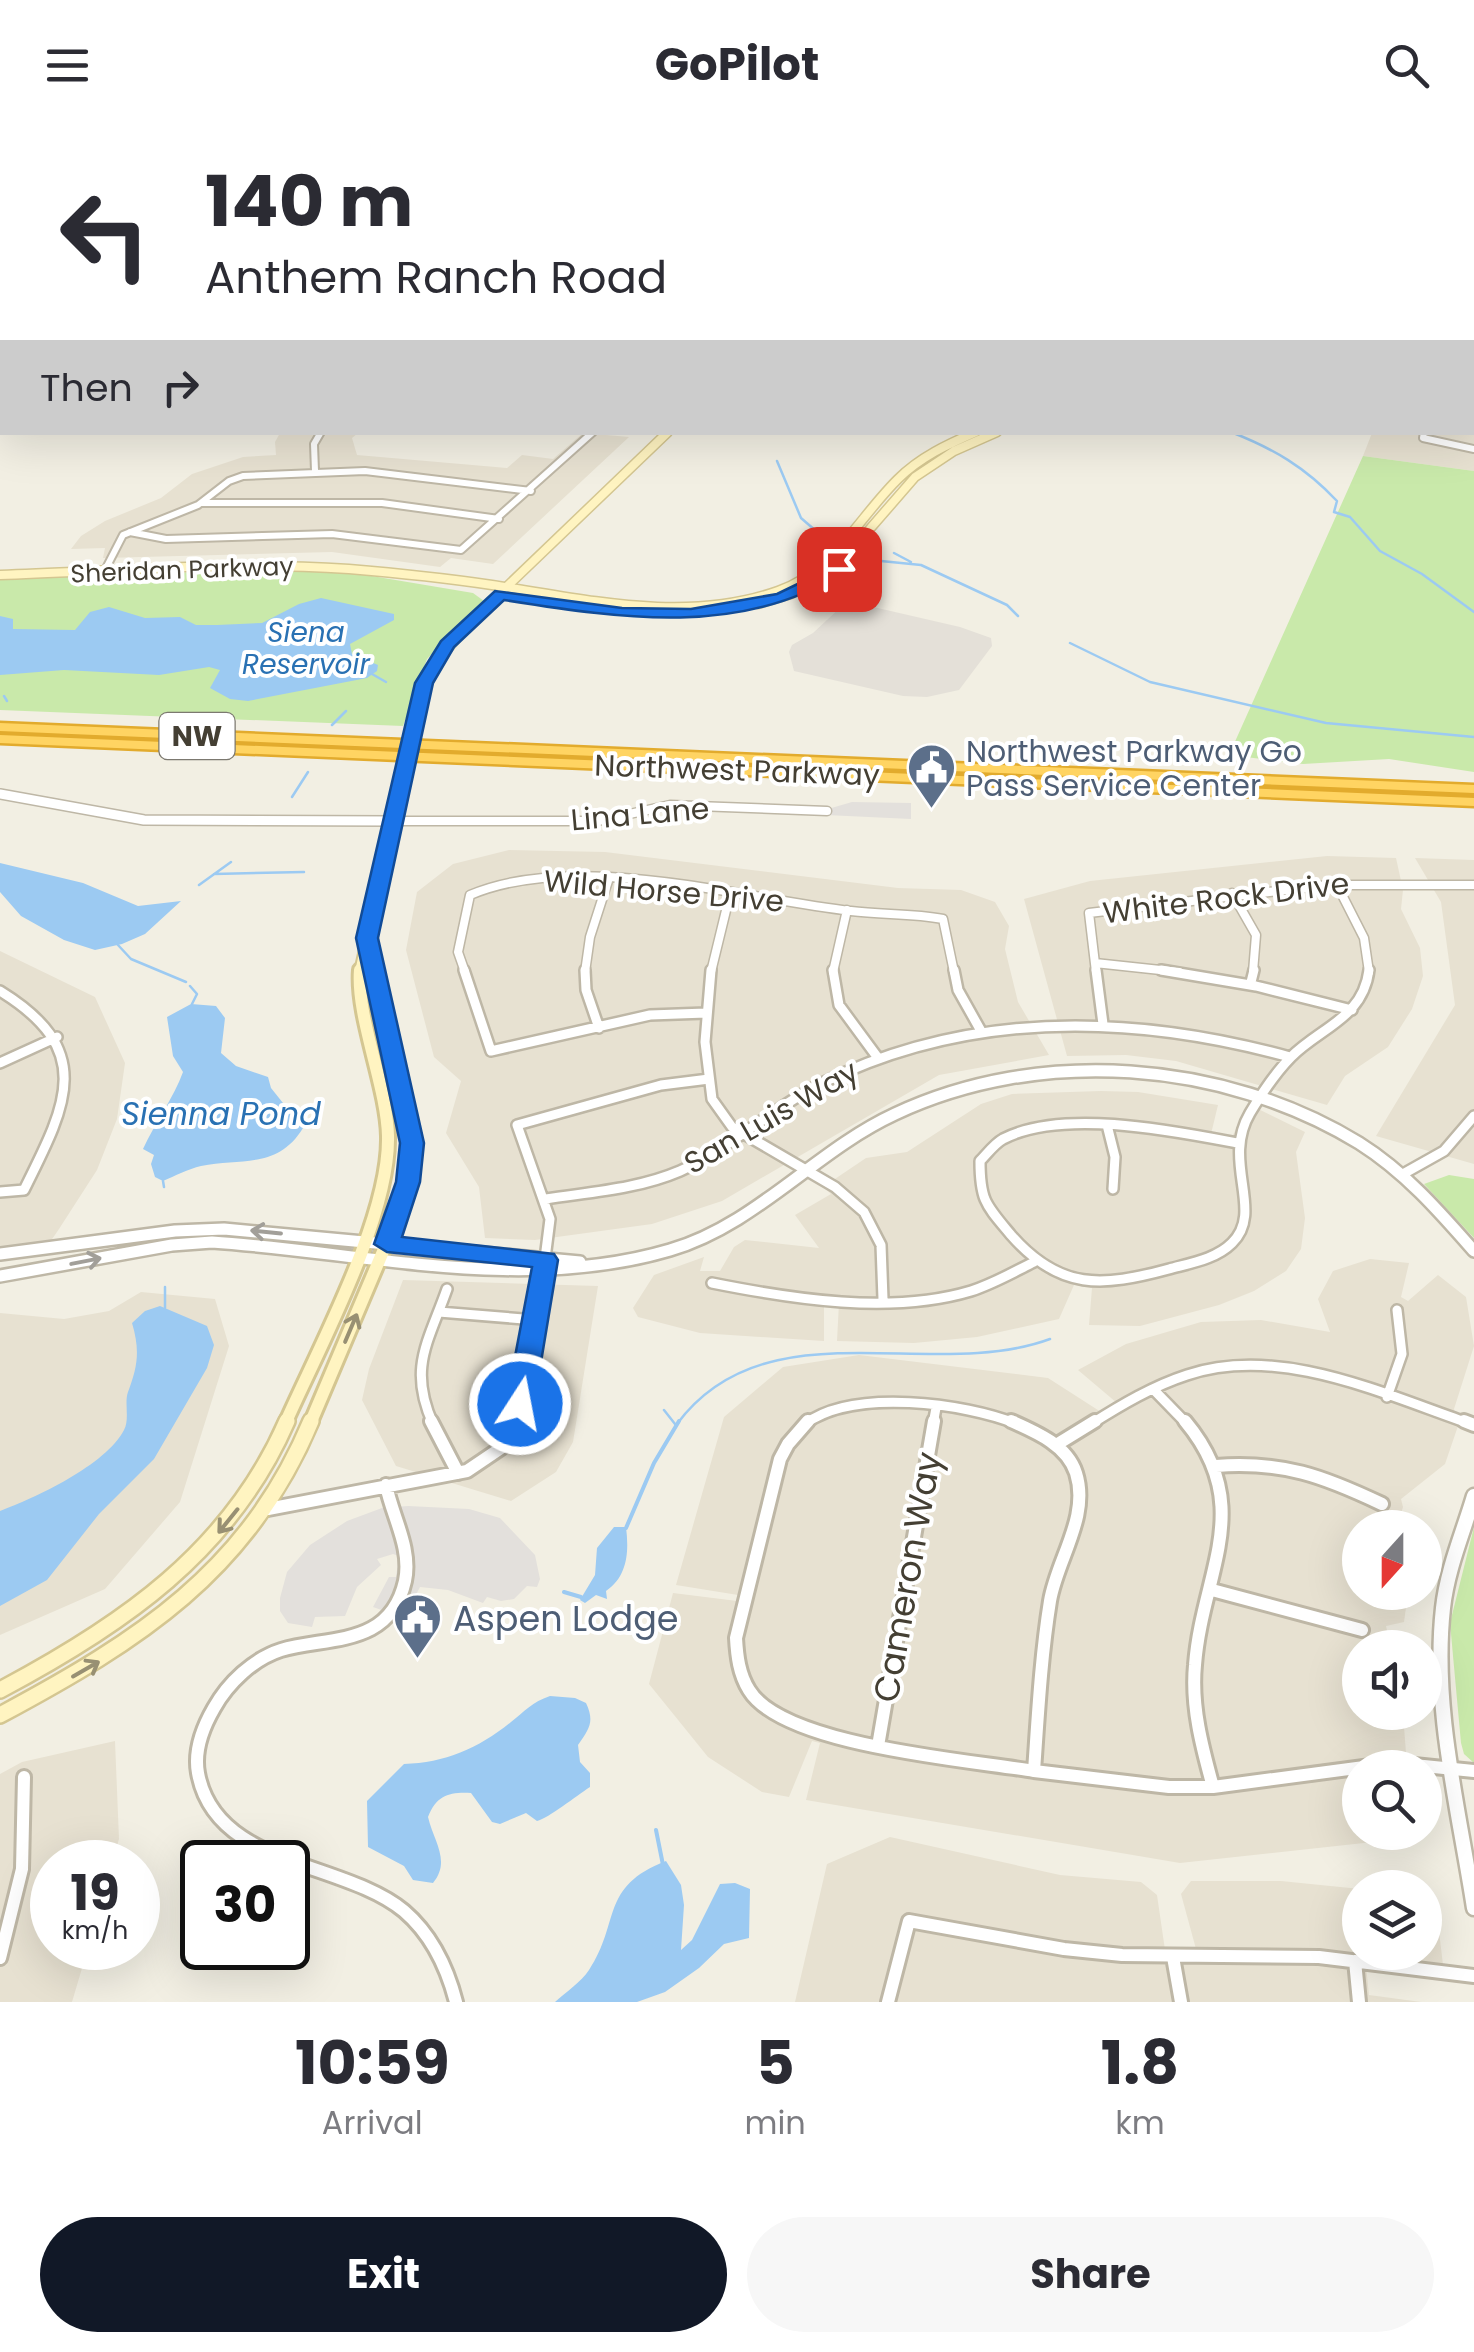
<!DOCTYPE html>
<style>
body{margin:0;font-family:Poppins,sans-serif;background:#f7f7f7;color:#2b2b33;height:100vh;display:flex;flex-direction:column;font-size:38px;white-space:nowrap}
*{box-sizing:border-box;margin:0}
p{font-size:32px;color:#7c7c81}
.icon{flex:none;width:55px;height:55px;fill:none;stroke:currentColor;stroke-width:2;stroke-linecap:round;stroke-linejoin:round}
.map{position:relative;height:1872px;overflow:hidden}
.details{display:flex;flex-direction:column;background:#fff;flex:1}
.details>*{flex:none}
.top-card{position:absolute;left:0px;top:0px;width:1475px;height:305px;box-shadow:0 10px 40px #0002;background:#fff;color:#2b2b33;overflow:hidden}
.needle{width:65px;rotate:201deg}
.tools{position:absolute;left:1342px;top:1380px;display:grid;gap:20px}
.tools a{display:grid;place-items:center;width:100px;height:100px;border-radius:50%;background:#fff;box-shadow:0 10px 40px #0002;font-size:50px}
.speed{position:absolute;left:30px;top:1710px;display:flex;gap:20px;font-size:50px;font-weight:700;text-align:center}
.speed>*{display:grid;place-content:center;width:130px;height:130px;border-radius:50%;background:#fff;box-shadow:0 10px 40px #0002;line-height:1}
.speed small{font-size:25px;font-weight:400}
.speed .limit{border:5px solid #111;border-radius:15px;background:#fff;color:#111}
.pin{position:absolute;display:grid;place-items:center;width:85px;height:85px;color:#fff;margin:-42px;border-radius:20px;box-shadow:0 5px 15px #0006}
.me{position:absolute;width:110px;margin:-55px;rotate:11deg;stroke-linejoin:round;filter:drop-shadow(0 0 8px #0008)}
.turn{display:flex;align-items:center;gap:35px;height:210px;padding:0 40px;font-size:45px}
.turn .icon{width:130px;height:130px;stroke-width:2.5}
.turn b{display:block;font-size:70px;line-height:85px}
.then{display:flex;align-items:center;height:95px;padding:0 40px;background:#0003;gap:20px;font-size:38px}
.eta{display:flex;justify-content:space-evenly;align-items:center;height:170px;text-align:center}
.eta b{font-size:60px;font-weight:700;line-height:70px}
.cta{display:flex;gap:20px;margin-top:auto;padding:20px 40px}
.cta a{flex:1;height:115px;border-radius:60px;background:#111827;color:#fff;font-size:40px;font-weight:700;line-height:115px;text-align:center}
.cta a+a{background:#f7f7f7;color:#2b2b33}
header{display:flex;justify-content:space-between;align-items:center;height:130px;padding:0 40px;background:#fff;font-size:45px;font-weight:700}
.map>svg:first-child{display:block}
.residential{fill:#e7e1d1}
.industrial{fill:#e4e0d8}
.green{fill:#c9e9aa}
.parking{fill:#e3e0dc}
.water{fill:#9ccaf2}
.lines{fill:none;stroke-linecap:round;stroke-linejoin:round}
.stream-far1{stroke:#9ccaf2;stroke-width:2.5}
.stream{stroke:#9ccaf2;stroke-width:4}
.minor-far4-casing{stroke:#beb7a6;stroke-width:8}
.minor-far3-casing{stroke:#beb7a6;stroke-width:10}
.minor-far2-casing{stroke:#beb7a6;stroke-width:11}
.minor-far1-casing{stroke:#beb7a6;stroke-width:14}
.minor-casing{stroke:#beb7a6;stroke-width:18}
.tertiary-far2-casing{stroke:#beb7a6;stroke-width:12}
.tertiary-far1-casing{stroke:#beb7a6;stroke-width:16}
.tertiary-casing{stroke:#beb7a6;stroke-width:19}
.secondary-far3-casing{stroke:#d4c691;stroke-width:11}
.secondary-far2-casing{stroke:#d4c691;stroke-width:14}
.secondary-far1-casing{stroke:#d4c691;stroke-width:18}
.secondary-casing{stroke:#d4c691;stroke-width:20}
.motorway-casing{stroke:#e2ab2d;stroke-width:5}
.minor-far4{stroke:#fff;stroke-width:5}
.minor-far3{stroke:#fff;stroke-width:6}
.minor-far2{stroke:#fff;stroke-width:8}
.minor-far1{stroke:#fff;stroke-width:9}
.minor{stroke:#fff;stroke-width:12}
.tertiary-far2{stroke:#fff;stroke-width:9}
.tertiary-far1{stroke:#fff;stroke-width:11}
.tertiary{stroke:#fff;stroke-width:14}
.secondary-far3{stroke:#fff4c1;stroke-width:8}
.secondary-far2{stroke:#fff4c1;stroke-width:10}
.secondary-far1{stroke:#fff4c1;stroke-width:12}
.secondary{stroke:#fff4c1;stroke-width:15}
.motorway{fill:#ffd462;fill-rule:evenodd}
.secondary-bridge-casing{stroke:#d4c691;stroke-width:14;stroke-linecap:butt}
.secondary-bridge{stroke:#fff4c1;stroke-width:10}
.oneway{stroke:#a29f99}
.oneway2{stroke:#989073}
.route{fill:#1a73e8;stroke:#114b97;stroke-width:2.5}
.labels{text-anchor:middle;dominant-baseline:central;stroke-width:8;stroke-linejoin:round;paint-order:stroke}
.far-street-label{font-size:25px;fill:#443f33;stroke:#fff}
.far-water-label{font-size:28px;font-style:italic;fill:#2971b3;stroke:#fff}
.shield{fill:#fff;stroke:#7c7970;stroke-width:2.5}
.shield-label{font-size:28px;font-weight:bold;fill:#443f33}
.service-label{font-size:30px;fill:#4e5e75;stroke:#fff;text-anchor:start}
.street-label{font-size:30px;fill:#443f33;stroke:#fff}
.water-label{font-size:32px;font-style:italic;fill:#2971b3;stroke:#fff}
.near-street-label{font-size:35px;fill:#443f33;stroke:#fff}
.near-service-label{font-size:35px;fill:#4e5e75;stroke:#fff;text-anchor:start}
</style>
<header><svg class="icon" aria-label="menu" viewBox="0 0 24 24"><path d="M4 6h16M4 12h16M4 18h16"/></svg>GoPilot<svg class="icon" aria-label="search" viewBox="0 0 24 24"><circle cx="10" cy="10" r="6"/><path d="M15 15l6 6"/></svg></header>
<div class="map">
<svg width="1474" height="1872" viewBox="0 0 1474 1872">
<rect width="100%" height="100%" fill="#f2efe3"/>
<path class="residential" d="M1474 269V341L1363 326 1372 303 1472 302Z
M280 303H358L352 308 357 325 507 338 522 325 553 329 583 303 629 307 493 434 451 428 440 437 332 422 103 428 105 418 71 419 81 406 105 391 161 368 192 344 243 327 276 325 275 312Z
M509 720 605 722 898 758 961 760 995 772 1009 796 1005 819 1018 872 1049 925 939 945 722 1071 652 1094 535 1110 485 1108 479 1057 446 1003 461 951 434 927 406 820 417 762 453 734Z
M1327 726 1396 728 1403 760 1401 779 1420 818 1423 846 1412 879 1388 917 1345 946 1327 975 1176 931 1126 925 1067 926 1024 769 1090 751Z
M1415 728 1474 730V1034L1376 1006 1455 875 1441 772Z
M0 821 95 867 125 933 117 989 97 1040 59 1099 46 1118 0 1124Z
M1101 961 1138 962 1218 975 1211 1004 1233 1005 1248 974 1305 1002 1296 1022 1305 1088 1301 1119 1286 1141 1254 1161 1219 1175 1140 1196 1089 1195 1092 1158 1074 1155 1059 1189 977 1207 914 1213 837 1211 839 1173 824 1172V1211L700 1203 638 1187 633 1178 654 1145 704 1127 700 1141H720L734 1117 745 1110 819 1118 795 1085 831 1064 823 1057 866 1028 907 1022 981 974 1012 964Z
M1370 1129 1409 1133 1401 1167 1408 1171 1438 1145 1466 1167 1474 1216 1454 1279 1458 1296 1445 1334 1401 1369 1403 1377 1400 1387 1417 1397 1360 1398V1462L1408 1463 1404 1492 1386 1496 1388 1505 1384 1513 1390 1517 1360 1518V1582L1403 1583 1407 1637 1360 1638V1702L1419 1703V1707L1180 1733 806 1670 820 1613 812 1611 789 1667 762 1662 708 1627 649 1554 673 1463 737 1471 738 1465 676 1455 724 1287 783 1237 859 1225 1048 1248 1101 1282 1117 1273 1078 1240 1126 1214 1201 1192 1261 1190 1330 1202 1318 1169 1333 1141Z
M403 1150 598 1156 573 1312 556 1342 511 1371 396 1336 362 1270 369 1239Z
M141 1162 215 1169 229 1216 180 1372 105 1459 0 1505V1183L64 1189 109 1181Z
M115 1611 119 1709 112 1732H52V1818H88L72 1872H0V1644L22 1632Z
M890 1707 1060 1745 1141 1752 1157 1765 1165 1820 1196 1819 1181 1764 1191 1751H1281L1360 1759V1822H1425V1775L1437 1784 1443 1835 1365 1826 1369 1865 1421 1872H795L827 1734Z"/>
<path class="industrial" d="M856 473 960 497 991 508 992 516 959 560 927 567 903 566 794 541 789 522 792 515 813 503 842 476Z"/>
<path class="green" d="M1363 326 1474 341V642L1389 629 1303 634 1229 625Z
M268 440 342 441 473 463 484 471 427 529 403 596 0 580V448Z
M1449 1045 1474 1049V1108L1424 1054Z
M1474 1397V1633L1464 1624 1461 1613 1450 1493Z"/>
<path class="parking" d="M852 672 911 673V689L826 685 828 679Z
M408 1376 469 1379 500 1388 535 1425 540 1449 537 1457 527 1456 514 1469 501 1471 487 1467 483 1473 448 1460 420 1457 404 1488 373 1477 389 1447H396L399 1426 393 1424 377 1429 381 1435 357 1457 345 1486 315 1487 312 1497 288 1493 280 1481V1468L287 1442 310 1415 347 1391 382 1378Z"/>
<path class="water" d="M321 468 394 484V490L350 514 352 524 378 535 377 541 367 548 248 571 230 569 210 558 220 540 209 537 159 545 64 540 0 545V486L13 489V499L75 500 90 482 109 477 145 488 180 487 196 495H217L262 493 299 474Z
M0 733 83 753 138 776 181 771 145 804 122 814 95 820 64 810 21 786 0 762Z
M191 874 216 876 225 888 221 923 236 936 268 947 271 958 303 998C278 1039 242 1028 201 1036 188 1039 175 1046 163 1051L155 1047 151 1034 154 1025 143 1019C155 993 174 967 183 942L173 926 167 887Z
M160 1176 207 1196 214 1215 207 1238 154 1329 99 1384 47 1450 0 1476V1381C35 1368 106 1335 124 1300 130 1289 124 1273 128 1262 138 1236 140 1220 132 1193L145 1181Z
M614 1397H626C629 1421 628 1446 606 1461L607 1469 596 1465 585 1473 580 1470 595 1445 597 1418Z
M550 1566 575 1568 586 1573C595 1592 589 1599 578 1615L580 1632 590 1643V1657C576 1666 549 1688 537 1691L526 1683 500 1694 492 1692 471 1663C449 1662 437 1665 428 1687 434 1712 451 1731 433 1753L413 1750 404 1736 368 1717 367 1671 404 1634C445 1633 479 1618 511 1592 525 1581 532 1572 550 1566Z
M666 1731 681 1755 684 1775 681 1820 692 1810 720 1754 735 1753 750 1759 749 1808 724 1814 699 1838 665 1862 637 1872H555C566 1862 581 1852 589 1840 621 1792 599 1757 666 1731Z"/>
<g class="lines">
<path class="stream-far1" d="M1231 302C1274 319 1305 337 1337 371L1334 382 1350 387 1380 421 1422 444 1474 482
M777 331 801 388 816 401
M894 423 911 432
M881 431 921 435 1007 475 1018 486
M1070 513 1150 552 1326 593 1474 607
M372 544 386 552
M4 566 7 571
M332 595 346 581
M292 667 308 642
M214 744 304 742
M199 755 231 732
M118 815 131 829 186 852
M190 856 197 864 192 874
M163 1051 164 1057
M165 1157V1178
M664 1280 675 1294
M677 1294C766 1174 931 1253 1050 1209"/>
<path class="stream" d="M626 1398 654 1333 679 1291
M564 1462 581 1467
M656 1700 663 1735"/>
<defs>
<path id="minor-far4" d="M282 2 287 0
M486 2 491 0"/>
<path id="minor-far3" d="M1424 302 1423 308 1474 319
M315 341 314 314 321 302
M201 373H382L499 389
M130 402 166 409 332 404 461 420 593 302
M104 442 123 405 198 375 229 351 243 346 365 341 531 361"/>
<path id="minor-far2" d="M393 691H598L670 675 827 681
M1336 753 1364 808 1369 842
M1232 763 1256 805 1253 842
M1095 833 1179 842
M465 842 458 822 470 765C576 720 739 768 851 781 882 785 912 783 943 789L954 842
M585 842 590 807 608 751
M711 842 730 764
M833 842 847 780
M1096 842 1089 783 1329 755H1474"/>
<path id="minor-far1" d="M464 840 491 921 650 885 706 883
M585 840 586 860 599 898
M711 840 705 912 712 969 732 997 835 1057 864 1082 881 1115 883 1169
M833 840 839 875 878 928
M954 840 958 860 981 901
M1096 840 1103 894
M1161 840 1256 856 1352 880
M1251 852 1254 840
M0 861C96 920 67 974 24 1060L0 1062
M0 933 57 907
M1107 995 1115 1027 1113 1059
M1237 1013C1174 1001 1062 978 1003 1009 994 1014 987 1024 980 1031 980 1071 986 1075 1011 1105 1060 1161 1102 1157 1169 1139 1191 1133 1216 1129 1232 1113 1265 1081 1221 1032 1250 983 1262 963 1275 943 1291 927 1321 897 1363 888 1369 840
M1403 1044 1444 1021 1474 986
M546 1069C591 1062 638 1059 680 1041 731 1018 772 978 822 953 972 879 1133 884 1290 927
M712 1153C792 1169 891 1185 971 1161 993 1154 1014 1142 1034 1132
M439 1182 536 1190
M1153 1259 1187 1294
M1387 1267 1402 1224 1397 1180
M433 1294C408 1238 428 1213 447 1159
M515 1294 536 1200 550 1089 517 995 661 955 709 949
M805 1294C853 1258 965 1273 1017 1294
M933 1294 936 1278
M1091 1294C1121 1275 1153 1256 1187 1245 1280 1214 1383 1264 1471 1294"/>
<path id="minor" d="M431 1291 458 1343
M808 1291 788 1314 780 1329 736 1508C737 1526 739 1544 749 1560 783 1616 969 1630 1034 1641
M1011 1291C1036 1302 1067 1315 1076 1343 1090 1387 1057 1429 1050 1471 1041 1527 1038 1584 1034 1641
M1185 1291C1257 1377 1202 1442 1195 1535 1191 1576 1202 1617 1213 1657
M1464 1291 1474 1295
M1056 1315 1095 1291
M1216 1336C1283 1331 1323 1346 1382 1374
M386 1355C392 1386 412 1418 405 1451 390 1518 327 1506 281 1520 253 1529 228 1553 214 1578 203 1597 194 1621 198 1643 215 1737 344 1731 404 1781 432 1805 447 1837 456 1872
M268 1379 467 1341 501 1318 515 1291
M1212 1460 1362 1500
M878 1616 934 1291
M1034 1641 1169 1657H1213L1394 1633 1474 1641
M1173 1827 1181 1872
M0 1828 22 1739 24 1647
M1355 1831 1359 1872
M888 1872 909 1791 1064 1819 1122 1825 1319 1827 1474 1846"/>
<path id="tertiary-far2" d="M0 664 144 690 393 691"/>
<path id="tertiary-far1" d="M0 1124 175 1101 224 1099 580 1132
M0 1146 172 1115 212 1112C362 1122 521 1164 670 1120 756 1095 815 1021 895 984 1040 916 1223 930 1359 1013 1405 1042 1439 1081 1474 1121"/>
<path id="tertiary" d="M1474 1366C1463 1403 1447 1440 1443 1478 1432 1577 1459 1680 1474 1778"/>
<path id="secondary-far3" d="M0 445C116 441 233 431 349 439 397 443 445 448 492 455 586 469 685 494 778 461 833 442 859 387 898 349 920 327 948 314 976 302
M758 474 791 464 835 439 915 347 954 321 997 302
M472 490 668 302"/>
<path id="secondary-far2" d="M415 594C428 541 434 526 475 488
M367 807 375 842
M360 842 404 642"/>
<path id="secondary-far1" d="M285 1294C319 1217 390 1087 388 1006 387 957 356 886 360 840
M310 1294 398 1086 411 1035 410 991 375 840"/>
<path id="secondary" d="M0 1560C121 1496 230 1422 287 1291
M0 1585C138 1511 248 1442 311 1291"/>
<path id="motorway" d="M0 593 1474 655V663L0 601Z
M0 605 1474 668V676L0 613Z"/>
</defs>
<use href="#minor-far4" class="minor-far4-casing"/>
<use href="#minor-far3" class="minor-far3-casing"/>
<use href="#minor-far2" class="minor-far2-casing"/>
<use href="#minor-far1" class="minor-far1-casing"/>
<use href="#minor" class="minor-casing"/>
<use href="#tertiary-far2" class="tertiary-far2-casing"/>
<use href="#tertiary-far1" class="tertiary-far1-casing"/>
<use href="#tertiary" class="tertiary-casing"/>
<use href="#secondary-far3" class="secondary-far3-casing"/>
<use href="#secondary-far2" class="secondary-far2-casing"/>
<use href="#secondary-far1" class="secondary-far1-casing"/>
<use href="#secondary" class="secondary-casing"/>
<use href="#motorway" class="motorway-casing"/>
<use href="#minor-far4" class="minor-far4"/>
<use href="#minor-far3" class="minor-far3"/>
<use href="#minor-far2" class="minor-far2"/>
<use href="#minor-far1" class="minor-far1"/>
<use href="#minor" class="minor"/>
<use href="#tertiary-far2" class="tertiary-far2"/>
<use href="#tertiary-far1" class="tertiary-far1"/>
<use href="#tertiary" class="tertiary"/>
<use href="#secondary-far3" class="secondary-far3"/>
<use href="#secondary-far2" class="secondary-far2"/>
<use href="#secondary-far1" class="secondary-far1"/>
<use href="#secondary" class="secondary"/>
<use href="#motorway" class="motorway"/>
<defs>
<path id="secondary-bridge" d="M404 642 415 594"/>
</defs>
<use href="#secondary-bridge" class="secondary-bridge-casing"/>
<use href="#secondary-bridge" class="secondary-bridge"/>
</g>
<defs><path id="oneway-shaft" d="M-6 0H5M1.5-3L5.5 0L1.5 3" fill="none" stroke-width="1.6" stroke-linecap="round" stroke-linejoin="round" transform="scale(2.5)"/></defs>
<g class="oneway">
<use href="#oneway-shaft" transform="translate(266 1102) rotate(-174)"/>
<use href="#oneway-shaft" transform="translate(86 1131) rotate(-11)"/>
</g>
<g class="oneway2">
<use href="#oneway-shaft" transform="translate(351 1198) rotate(-67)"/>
<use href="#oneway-shaft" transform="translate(228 1391) rotate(129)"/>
<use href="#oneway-shaft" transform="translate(86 1539) rotate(-30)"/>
</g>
<path class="route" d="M839 434 847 439 844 442C741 508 619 488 504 470L454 517 433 553 378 808 424 1013 420 1052 402 1107 554 1124 558 1130 534 1274 530 1281H510L506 1274 532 1137 387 1122 374 1114 396 1052 400 1013 356 808 415 553 441 511 495 461 622 478 691 479 777 464Z"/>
<defs>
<symbol id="civic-pin" viewBox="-11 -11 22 30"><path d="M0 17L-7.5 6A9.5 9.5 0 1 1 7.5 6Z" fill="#5c6f8a" stroke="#fff"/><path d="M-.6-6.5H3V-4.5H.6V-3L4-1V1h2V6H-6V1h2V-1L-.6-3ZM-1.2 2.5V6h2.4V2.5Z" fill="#fff"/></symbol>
</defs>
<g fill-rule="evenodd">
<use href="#civic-pin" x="904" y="610" width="55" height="75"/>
<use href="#civic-pin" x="390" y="1460" width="55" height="75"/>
</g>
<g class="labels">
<g class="far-street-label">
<text transform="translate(182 440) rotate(-2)">Sheridan Parkway</text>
</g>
<g class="far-water-label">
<text x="306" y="502">Siena<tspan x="306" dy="32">Reservoir</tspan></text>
</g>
<rect class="shield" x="159.5" y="583" width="75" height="46" rx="8"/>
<g class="shield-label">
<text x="197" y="606">NW</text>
</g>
<g class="service-label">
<text x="966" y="621">Northwest Parkway Go<tspan x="966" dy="34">Pass Service Center</tspan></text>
</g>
<g class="street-label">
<text transform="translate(737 640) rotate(2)">Northwest Parkway</text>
<text transform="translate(640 684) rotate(-5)">Lina Lane</text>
<text transform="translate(664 761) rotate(5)">Wild Horse Drive</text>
<text transform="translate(1226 768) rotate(-7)">White Rock Drive</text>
<text transform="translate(771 987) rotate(-30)">San Luis Way</text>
</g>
<g class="water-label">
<text x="221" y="983">Sienna Pond</text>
</g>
<g class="near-street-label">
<text transform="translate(907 1447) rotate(-80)">Cameron Way</text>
</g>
<g class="near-service-label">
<text x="453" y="1488">Aspen Lodge</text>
</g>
</g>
</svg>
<div class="tools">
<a><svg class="needle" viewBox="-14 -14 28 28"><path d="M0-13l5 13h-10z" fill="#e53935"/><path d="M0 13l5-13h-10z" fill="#7c7c81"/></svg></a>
<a><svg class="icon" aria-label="sound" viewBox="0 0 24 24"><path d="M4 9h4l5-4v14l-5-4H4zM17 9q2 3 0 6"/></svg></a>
<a><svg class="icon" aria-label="search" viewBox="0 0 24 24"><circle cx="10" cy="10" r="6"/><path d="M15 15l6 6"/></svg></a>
<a><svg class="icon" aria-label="layers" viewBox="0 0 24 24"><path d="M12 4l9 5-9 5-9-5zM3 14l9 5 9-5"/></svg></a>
</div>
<div class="speed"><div>19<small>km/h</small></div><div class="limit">30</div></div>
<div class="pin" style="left:839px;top:439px;background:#d93025"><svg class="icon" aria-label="arrive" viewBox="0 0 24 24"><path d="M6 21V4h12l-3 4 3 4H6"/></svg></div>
<svg class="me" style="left:520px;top:1274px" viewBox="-20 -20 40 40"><circle r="17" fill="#1a73e8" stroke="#fff" stroke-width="3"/><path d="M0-11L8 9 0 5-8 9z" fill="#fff"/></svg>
<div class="top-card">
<div class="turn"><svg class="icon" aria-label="left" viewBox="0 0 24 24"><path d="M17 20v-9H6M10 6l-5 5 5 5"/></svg><div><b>140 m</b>Anthem Ranch Road</div></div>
<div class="then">Then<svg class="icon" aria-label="right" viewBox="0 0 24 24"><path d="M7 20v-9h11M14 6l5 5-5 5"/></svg></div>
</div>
</div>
<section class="details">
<div class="eta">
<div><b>10:59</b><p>Arrival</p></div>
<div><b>5</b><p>min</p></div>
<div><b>1.8</b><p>km</p></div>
</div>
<div class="cta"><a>Exit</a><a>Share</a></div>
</section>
